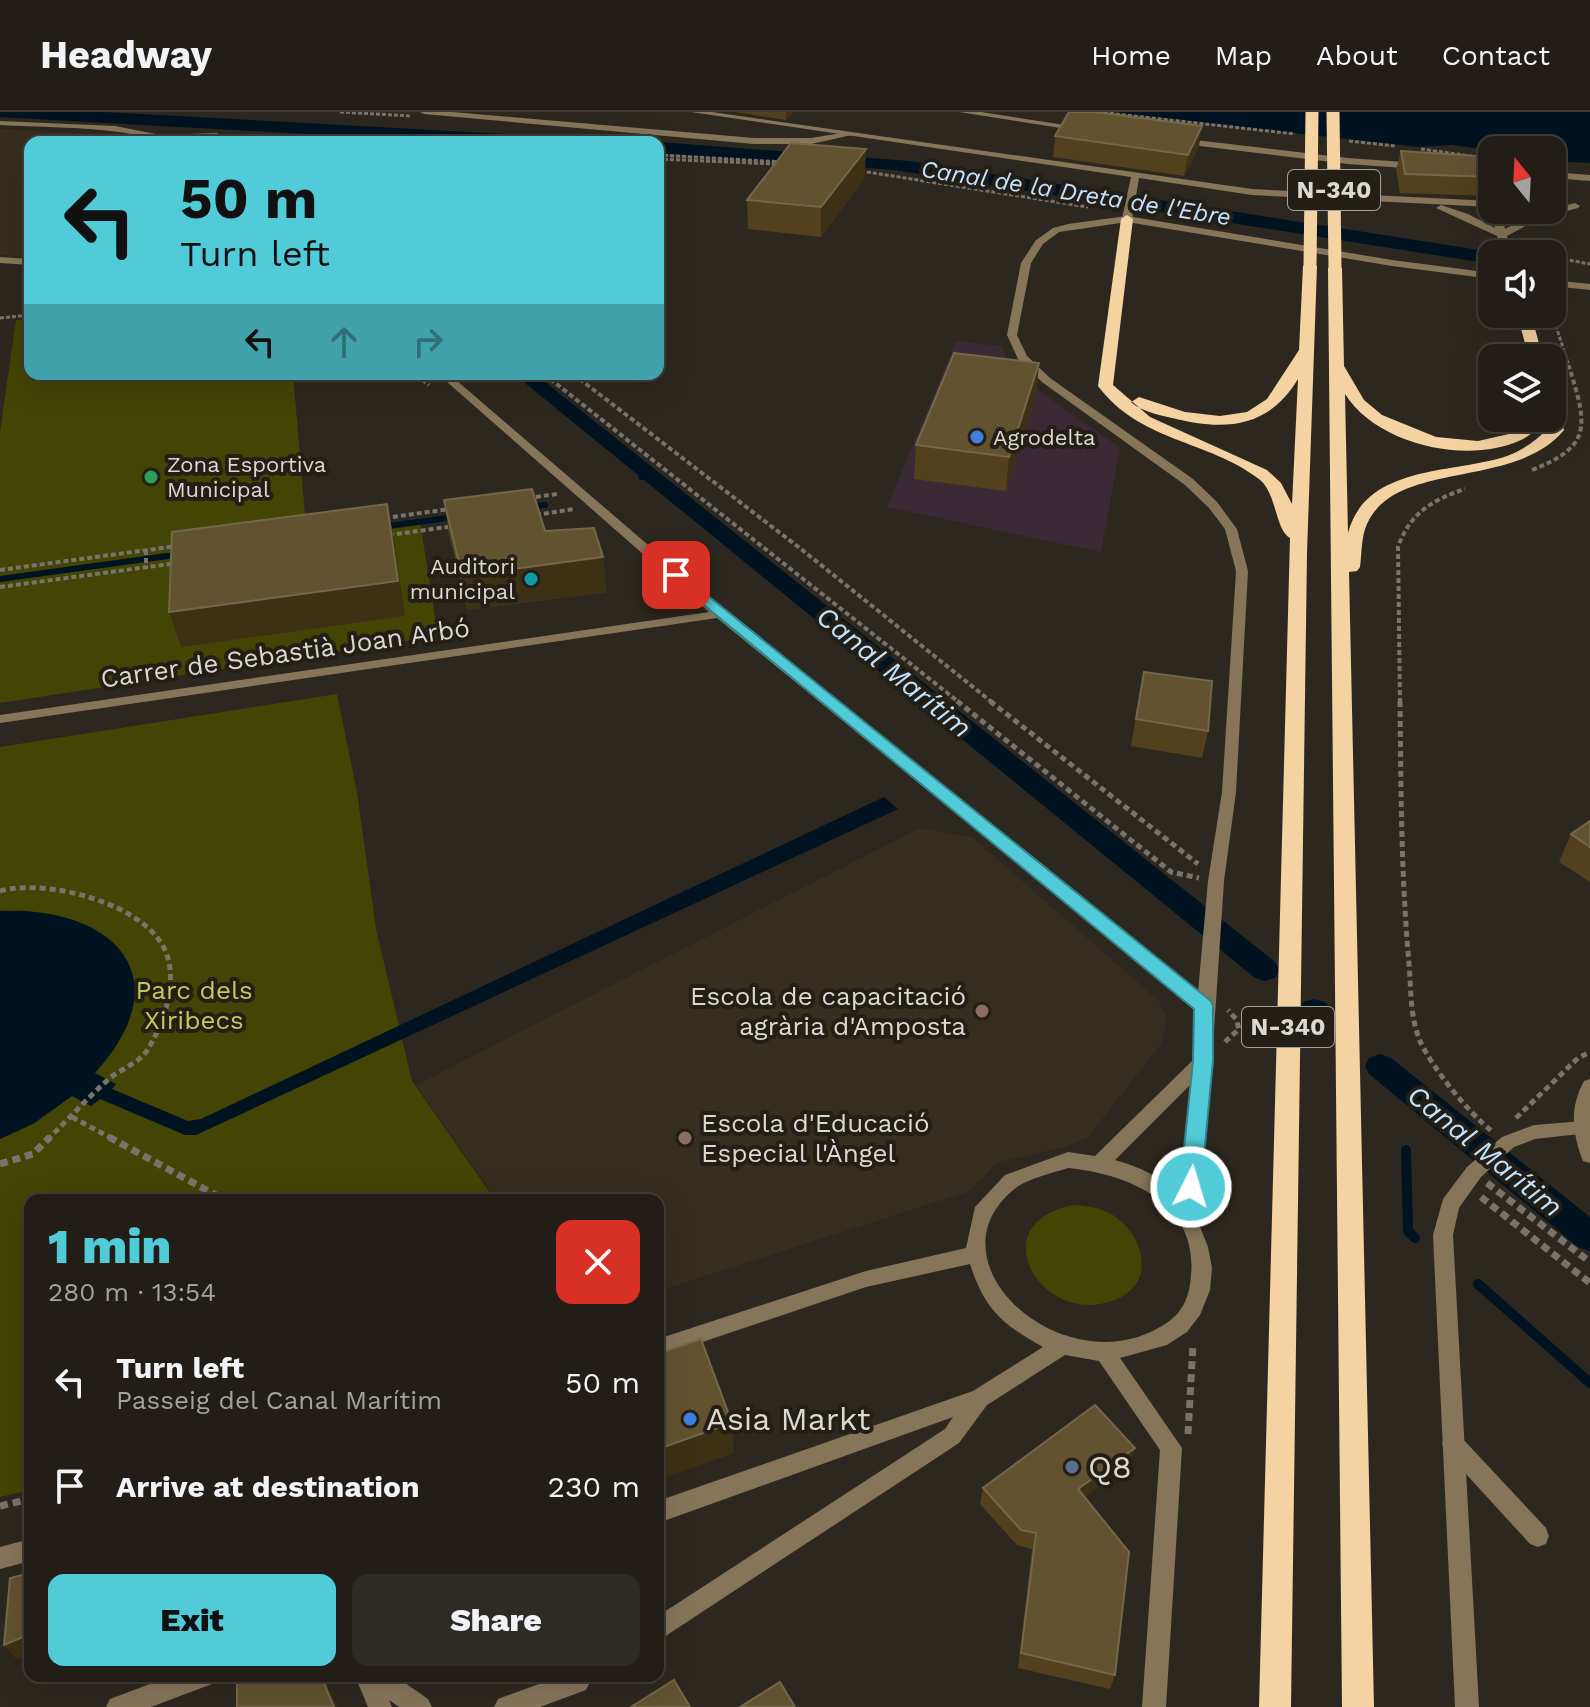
<!DOCTYPE html>
<meta charset="utf-8">
<style>
body{margin:0;font-family:"Work Sans",sans-serif;background:#2e2b24;color:#f1f3f6;height:100vh;display:flex;flex-direction:column;font-size:30px;white-space:nowrap}
*{box-sizing:border-box;margin:0}
p{font-size:26px;color:#a2a2a1}
.icon{flex:none;width:44px;height:44px;fill:none;stroke:currentColor;stroke-width:2;stroke-linecap:round;stroke-linejoin:round}
.map{position:relative;flex:1;overflow:hidden}
.details{position:absolute;left:24px;top:1082px;width:640px;height:488px;display:flex;flex-direction:column;background:#221e17;border-radius:16px;box-shadow:0 8px 32px #0002,0 0 0 2px #3f3c36}
.details>*{flex:none}
.top-card{position:absolute;left:24px;top:24px;width:640px;height:244px;border-radius:16px;box-shadow:0 8px 32px #0002,0 0 0 2px #3f3c36;background:#52cbd8;color:#111;overflow:hidden}
.needle{width:52px;rotate:342deg}
.buttons{position:absolute;left:1478px;top:24px;display:grid;gap:16px}
.buttons a{display:grid;place-items:center;width:88px;height:88px;border-radius:16px;background:#221e17;box-shadow:0 8px 32px #0002,0 0 0 2px #3f3c36;font-size:40px}
.pin{position:absolute;display:grid;place-items:center;width:68px;height:68px;color:#fff;margin:-34px;border-radius:16px;box-shadow:0 4px 12px #0006}
.me{position:absolute;width:88px;margin:-44px;rotate:5deg;stroke-linejoin:round;filter:drop-shadow(0 0 6px #0008)}
.turn{display:flex;align-items:center;gap:28px;height:168px;padding:0 24px;font-size:36px}
.turn .icon{width:104px;height:104px;stroke-width:2.5}
.turn b{display:block;font-size:56px;line-height:68px}
.lanes{display:flex;align-items:center;height:76px;padding:0 24px;background:#0003;justify-content:center;gap:40px;direction:ltr}
.lanes .off{opacity:.35}
.round{display:grid;place-items:center;flex:none;width:84px;height:84px;border-radius:16px;background:#2e2b24}
.headline{display:flex;align-items:center;justify-content:space-between;height:136px;padding:0 24px}
h1{font-size:48px;font-weight:800;line-height:60px;color:#52cbd8}
.cta{display:flex;gap:16px;margin-top:auto;padding:16px 24px}
.cta a{flex:1;height:92px;border-radius:16px;background:#52cbd8;color:#111;font-size:32px;font-weight:800;line-height:92px;text-align:center}
.cta a+a{background:#2e2b24;color:#f1f3f6}
ul{padding:0;list-style:none}
li{display:flex;align-items:center;gap:24px;height:104px;padding:0 24px}
li div{flex:1}
li b{display:block;font-size:30px}
li em{font-style:normal}
header{display:flex;align-items:center;gap:48px;box-sizing:border-box;height:112px;padding:0 40px;background:#221e17;border-bottom:2px solid #3f3c36}
header strong{font-size:38px}
nav{display:flex;gap:44px;margin-inline-start:auto;font-size:28px}
.map>svg:first-child{display:block}
.built{fill:#362e1f}
.industrial{fill:#3b2a35}
.green{fill:#434505}
.water{fill:#011221}
.lines{fill:none;stroke-linecap:round;stroke-linejoin:round}
.stream-far1{stroke:#011221;stroke-width:6}
.stream{stroke:#011221;stroke-width:10}
.canal{fill:#011221;fill-rule:evenodd}
.path-far3{stroke:#78746c;stroke-width:3;stroke-dasharray:4 2;stroke-linecap:butt}
.path-far2{stroke:#78746c;stroke-width:4;stroke-dasharray:5 3;stroke-linecap:butt}
.path-far1{stroke:#78746c;stroke-width:5;stroke-dasharray:6 4;stroke-linecap:butt}
.path{stroke:#78746c;stroke-width:7;stroke-dasharray:8 5;stroke-linecap:butt}
.service{fill:#87755a;fill-rule:evenodd}
.pedestrian{fill:#87755a;fill-rule:evenodd}
.minor{fill:#87755a;fill-rule:evenodd}
.tertiary{fill:#87755a;fill-rule:evenodd}
.trunk{fill:#f4d2a2;fill-rule:evenodd}
.trunk-bridge{stroke:#f4d2a2;stroke-width:13}
.wall{fill:#53411d}
.shaded-wall{fill:#3e3015}
.building{fill:#625230;stroke:#75674a;stroke-width:2}
.route{fill:#52cbd8;stroke:#35848c;stroke-width:2}
.shop-dot{fill:#3f7fe0;stroke:#241f16;stroke-width:3}
.leisure-dot{fill:#2e9e5b;stroke:#241f16;stroke-width:3}
.culture-dot{fill:#0f9aa8;stroke:#241f16;stroke-width:3}
.education-dot{fill:#8d6e63;stroke:#241f16;stroke-width:3}
.service-dot{fill:#5c6f8a;stroke:#241f16;stroke-width:3}
.labels{text-anchor:middle;dominant-baseline:central;stroke-width:8;stroke-linejoin:round;paint-order:stroke}
.far-poi-label{font-size:22px;fill:#dcd9d3;stroke:#241f16;text-anchor:start}
.shield{fill:#241f16;stroke:#a5a19a;stroke-width:2}
.shield-label{font-size:24px;font-weight:bold;fill:#dcd9d3}
.far-water-label{font-size:24px;font-style:italic;fill:#c1e3ff;stroke:#241f16}
.street-label{font-size:26px;fill:#dcd9d3;stroke:#241f16}
.park-label{font-size:26px;fill:#c4c85d;stroke:#241f16}
.poi-label{font-size:26px;fill:#dcd9d3;stroke:#241f16;text-anchor:end}
.water-label{font-size:28px;font-style:italic;fill:#c1e3ff;stroke:#241f16}
.near-poi-label{font-size:32px;fill:#dcd9d3;stroke:#241f16;text-anchor:start}
</style>
<header>
<strong>Headway</strong>
<nav><a>Home</a><a>Map</a><a>About</a><a>Contact</a></nav>
</header>
<div class="map">
<svg width="1590" height="1595" viewBox="0 0 1590 1595">
<rect width="100%" height="100%" fill="#2d281f"/>
<path class="built" d="M0 17 125 23 137 30H30V145L0 143Z
M920 716 972 725 1159 889 1167 908 1161 932 1088 1025 1065 1035 999 1050 967 1080 658 1179V1088H497L416 973Z"/>
<path class="industrial" d="M956 229 1001 234 1015 262 1120 336 1101 440 887 395Z"/>
<path class="green" d="M30 207V262H293L307 425 420 410 438 524 0 591V320L16 208Z
M337 582 357 680 376 817 412 969 495 1088H30V1378L0 1385V635Z
M1073 1093C1085 1094 1098 1095 1109 1101 1139 1116 1159 1165 1121 1185 1047 1223 976 1113 1073 1093Z"/>
<path class="water" d="M0 0H103L654 30H451L0 5Z
M1109 0H1590V51L1552 49V38L1492 39 1453 33 1418 35Z
M658 30 910 49 1505 142H1492V152L894 58 658 41Z
M884 685 898 697 196 1023H185L100 987 91 994 72 984 33 1012 0 1027V799C113 794 183 864 95 961L116 972 112 977 188 1009 201 1007Z"/>
<g class="lines">
<path class="stream-far1" d="M641 365 649 362
M528 395 545 393
M381 415 455 405
M0 467 182 442"/>
<path class="stream" d="M1406 1038 1408 1119 1415 1126
M1478 1172 1590 1271"/>
<path class="canal" d="M514 262H535L1275 850 1280 858 1275 866 1265 869 1255 866Z
M1314 887 1325 890 1338 905 1334 913 1323 916 1312 913 1299 898 1303 890Z
M1380 942 1391 946 1590 1105V1139L1578 1135 1369 962 1365 954 1369 946Z"/>
<path class="path-far3" d="M340 0 411 4
M1098 0 1295 22
M230 24 421 30
M287 27 338 30
M1349 29 1395 34
M1421 37 1478 45
M658 43 784 50
M658 47 778 52
M861 59 1088 95
M1523 134 1540 142
M1552 145 1590 152
M1552 202 1570 257
M0 206 30 203"/>
<path class="path-far2" d="M416 262 429 273
M544 262 960 591
M573 262 801 437 993 591
M1532 358C1590 335 1589 316 1569 255
M528 386 557 382
M536 403 574 397
M385 406 450 397
M389 423 455 414
M146 438V456
M0 458 177 434
M0 475 177 451
M1400 591 1398 435C1410 401 1432 388 1465 377"/>
<path class="path-far1" d="M957 589 1171 760 1199 766
M990 589 1198 752
M1400 589C1401 676 1401 764 1409 851 1411 875 1410 906 1420 929 1431 954 1470 1003 1492 1019
M0 779C47 766 150 792 167 843 177 873 164 911 148 937 141 950 121 957 110 966 88 985 69 1007 48 1027
M1225 930 1239 917 1236 907 1228 898
M72 1005 113 1027
M1516 1006 1578 946 1590 940"/>
<path class="path" d="M109 1025 225 1088
M0 1052 33 1042 50 1025
M1487 1071 1590 1150
M1481 1085 1590 1171
M1188 1322 1193 1232
M0 1394 30 1387"/>
<path class="service" d="M1453 1322 1461 1325 1546 1416 1549 1424 1546 1432 1538 1435 1530 1432 1445 1339 1442 1332 1445 1325Z"/>
<path class="pedestrian" d="M959 0H981L1084 16 1080 19Z
M1178 26 1348 46 1418 51 1422 54 1418 57 1348 52 1175 31V27Z
M1552 60 1590 63V69L1552 66Z"/>
<path class="minor" d="M420 0H452L754 26H811L848 20 852 23 811 32H754L424 2Z
M0 9 115 14 161 23 217 21 221 24 217 27H170L173 30C155 30 137 22 119 20 79 15 39 15 0 13Z
M1127 104 1392 148 1492 161V167L1392 154 1127 110 1059 120 1043 132 1031 151 1017 223 1027 244 1050 266 1193 367 1217 390 1237 417 1248 459 1236 680 1224 769 1212 949 1197 1107 1208 1135 1212 1156 1210 1178 1200 1203 1187 1220 1167 1233 1120 1246 1182 1336 1166 1595H1142L1160 1338 1099 1249 1065 1243 987 1293 959 1331 658 1529V1504L945 1317 953 1305 658 1411V1389L973 1279 1043 1235C1002 1212 985 1198 970 1152L866 1175 658 1245V1227L866 1159 966 1136 975 1095 1005 1063 1068 1040 1095 1044 1192 949 1197 898 717 506 0 611V603L709 500 438 262H449L725 499 1198 880 1208 769 1222 680 1236 459 1225 417 1209 396 1185 373 1042 270 1018 247 1007 223 1021 151 1036 128 1053 116 1068 112ZM1190 973 1180 1084C1162 1065 1140 1055 1115 1048ZM1068 1056C1128 1062 1198 1090 1191 1163 1190 1182 1184 1199 1168 1210 1068 1280 920 1149 1017 1075 1030 1066 1053 1061 1068 1056Z
M0 145 30 147V153L0 151Z
M1552 168 1590 172V178L1552 174Z
M1583 1009 1590 1012 1589 1021 1535 1027 1514 1035 1481 1065 1459 1096 1453 1123 1479 1595H1455L1433 1123 1443 1087 1467 1055 1502 1025 1534 1013Z
M30 1427V1449L0 1457V1435Z
M171 1564H216L212 1572 151 1595H106L110 1587Z
M355 1564H395L428 1587 432 1595H399L389 1588 392 1595H368Z
M561 1564H587L590 1570 586 1578 540 1595H494L498 1587Z"/>
<path class="tertiary" d="M691 0H712L1252 77 1492 89V95L1252 83 1139 66 1132 107 1127 110 1122 107 1131 65Z
M1575 91 1580 94 1578 96 1540 106 1507 124 1512 142H1502L1497 124 1436 96 1441 93 1468 102 1495 116 1490 98 1492 96 1500 98 1505 117 1533 102Z
M1590 967V1051L1583 1049 1581 1044C1572 1017 1570 995 1584 969Z"/>
<path class="trunk" d="M1127 103 1133 107 1113 273 1150 305 1267 358 1281 371 1292 392 1298 267C1268 317 1224 319 1172 306 1158 303 1141 299 1131 290L1139 285 1185 300 1220 304 1247 300 1267 287 1299 238 1303 154 1310 150 1317 154 1307 441 1291 1595H1259L1290 426C1275 418 1277 381 1259 367 1208 328 1140 330 1098 274L1121 107Z
M1335 152 1342 156 1344 254 1364 288 1382 303 1436 325 1478 329 1509 322 1531 306H1552V300L1560 305 1564 318C1515 378 1396 347 1367 412 1361 425 1362 441 1360 455L1357 459 1349 460 1374 1595H1342L1328 156ZM1345 282C1377 333 1468 353 1521 328 1530 324 1538 316 1546 309L1548 317C1535 329 1523 338 1507 344 1454 362 1366 352 1348 421Z
M1517 202H1531L1543 246H1529Z"/>
<path class="trunk-bridge" d="M1333 0 1335 156
M1310 154 1312 0"/>
</g>
<path class="wall" d="M735 0H793L786 8Z
M1055 24 1199 35 1184 64 1053 45Z
M1401 39 1492 45V84L1400 81 1396 58Z
M865 65 821 125 748 117 747 88Z
M1039 251 1036 283 1006 379 914 367 916 333Z
M444 388 545 419 603 445 606 480 468 498 449 422Z
M1144 560 1208 619 1202 646 1131 634Z
M1590 709V770L1559 750 1571 722Z
M1130 1352 1084 1385 1115 1563 1110 1577 1018 1556 1032 1437 1017 1433 980 1392 983 1376Z"/>
<path class="shaded-wall" d="M786 0H793L786 8Z
M1202 14 1199 35 1184 64 1188 43Z
M866 37 865 65 821 125V95Z
M1039 251 1036 283 1006 379 1009 345Z
M387 392 394 426 405 504 181 535 169 500Z
M603 445 606 480 468 498 462 464Z
M732 1311 734 1341 658 1368V1337Z
M1135 1336 1130 1352 1074 1393 1078 1377Z
M30 1522V1542L17 1548 4 1533Z
M321 1564H324L337 1595H334Z"/>
<path class="building" d="M1069 0H1095L1202 14 1188 43 1055 24Z
M791 31 866 37 821 95 747 88Z
M1401 39 1492 45V65L1405 62Z
M954 241 1039 251 1009 345 916 333Z
M532 377 545 419 594 416 603 445 462 464 444 388Z
M387 392 398 469 169 500 172 420Z
M1144 560 1212 569 1208 619 1136 607Z
M1590 709V735L1571 722Z
M701 1227 732 1311 658 1337V1242Z
M1095 1293 1135 1336 1078 1377 1129 1440 1115 1563 1021 1541 1036 1421 1021 1418 983 1376Z
M30 1461V1522L4 1533 10 1466Z
M237 1564H321L334 1595H237Z
M674 1568 690 1595H631Z
M780 1570 795 1595H740Z"/>
<path class="route" d="M676 458 1211 889 1213 894V949L1201 1075 1198 1081 1191 1084 1183 1081 1180 1075 1193 949 1194 897 671 466 669 463Z"/>
<g class="shop-dot">
<circle cx="977" cy="325" r="8"/>
<circle cx="690" cy="1307" r="8"/>
</g>
<circle class="leisure-dot" cx="151" cy="365" r="8"/>
<circle class="culture-dot" cx="531" cy="467" r="8"/>
<g class="education-dot">
<circle cx="982" cy="899" r="8"/>
<circle cx="685" cy="1026" r="8"/>
</g>
<circle class="service-dot" cx="1072" cy="1355" r="8"/>
<g class="labels">
<g class="far-poi-label">
<text x="993" y="325">Agrodelta</text>
<text x="167" y="352">Zona Esportiva<tspan x="167" dy="25">Municipal</tspan></text>
<text x="515" y="454" text-anchor="end">Auditori<tspan x="515" dy="25">municipal</tspan></text>
</g>
<g class="shield">
<rect x="1288" y="58" width="92" height="40" rx="6"/>
<rect x="1242" y="895" width="92" height="40" rx="6"/>
</g>
<g class="shield-label">
<text x="1334" y="78">N-340</text>
<text x="1288" y="915">N-340</text>
</g>
<g class="far-water-label">
<text transform="translate(1076 81) rotate(9)">Canal de la Dreta de l'Ebre</text>
</g>
<g class="street-label">
<text transform="translate(285 541) rotate(-8)">Carrer de Sebastià Joan Arbó</text>
</g>
<g class="park-label">
<text x="194" y="878">Parc dels<tspan x="194" dy="30">Xiribecs</tspan></text>
</g>
<g class="poi-label">
<text x="966" y="884">Escola de capacitació<tspan x="966" dy="30">agrària d'Amposta</tspan></text>
<text x="701" y="1011" text-anchor="start">Escola d'Educació<tspan x="701" dy="30">Especial l'Àngel</tspan></text>
</g>
<g class="water-label">
<text transform="translate(894 560) rotate(39)">Canal Marítim</text>
<text transform="translate(1485 1039) rotate(39)">Canal Marítim</text>
</g>
<g class="near-poi-label">
<text x="706" y="1307">Asia Markt</text>
<text x="1088" y="1355">Q8</text>
</g>
</g>
</svg>
<div class="buttons">
<a><svg class="needle" viewBox="-14 -14 28 28"><path d="M0-13l5 13h-10z" fill="#e53935"/><path d="M0 13l5-13h-10z" fill="#a2a2a1"/></svg></a>
<a><svg class="icon" aria-label="sound" viewBox="0 0 24 24"><path d="M4 9h4l5-4v14l-5-4H4zM17 9q2 3 0 6"/></svg></a>
<a><svg class="icon" aria-label="layers" viewBox="0 0 24 24"><path d="M12 4l9 5-9 5-9-5zM3 14l9 5 9-5"/></svg></a>
</div>
<div class="pin" style="left:676px;top:463px;background:#d93025"><svg class="icon" aria-label="arrive" viewBox="0 0 24 24"><path d="M6 21V4h12l-3 4 3 4H6"/></svg></div>
<svg class="me" style="left:1191px;top:1075px" viewBox="-20 -20 40 40"><circle r="17" fill="#52cbd8" stroke="#fff" stroke-width="3"/><path d="M0-11L8 9 0 5-8 9z" fill="#fff"/></svg>
<div class="top-card">
<div class="turn"><svg class="icon" aria-label="left" viewBox="0 0 24 24"><path d="M17 20v-9H6M10 6l-5 5 5 5"/></svg><div><b>50 m</b>Turn left</div></div>
<div class="lanes"><svg class="icon" aria-label="left" viewBox="0 0 24 24"><path d="M17 20v-9H6M10 6l-5 5 5 5"/></svg><svg class="icon off" aria-label="ahead" viewBox="0 0 24 24"><path d="M12 20V5M6 11l6-6 6 6"/></svg><svg class="icon off" aria-label="right" viewBox="0 0 24 24"><path d="M7 20v-9h11M14 6l5 5-5 5"/></svg></div>
</div>
<section class="details">
<div class="headline"><div><h1>1 min</h1><p>280 m · 13:54</p></div><a class="round" style="background:#d93025;color:#fff"><svg class="icon" aria-label="close" viewBox="0 0 24 24"><path d="M6 6l12 12M18 6L6 18"/></svg></a></div>
<ul>
<li><svg class="icon" aria-label="left" viewBox="0 0 24 24"><path d="M17 20v-9H6M10 6l-5 5 5 5"/></svg><div><b>Turn left</b><p>Passeig del Canal Marítim</p></div><em>50 m</em></li>
<li><svg class="icon" aria-label="arrive" viewBox="0 0 24 24"><path d="M6 21V4h12l-3 4 3 4H6"/></svg><div><b>Arrive at destination</b></div><em>230 m</em></li>
</ul>
<div class="cta"><a>Exit</a><a>Share</a></div>
</section>
</div>
